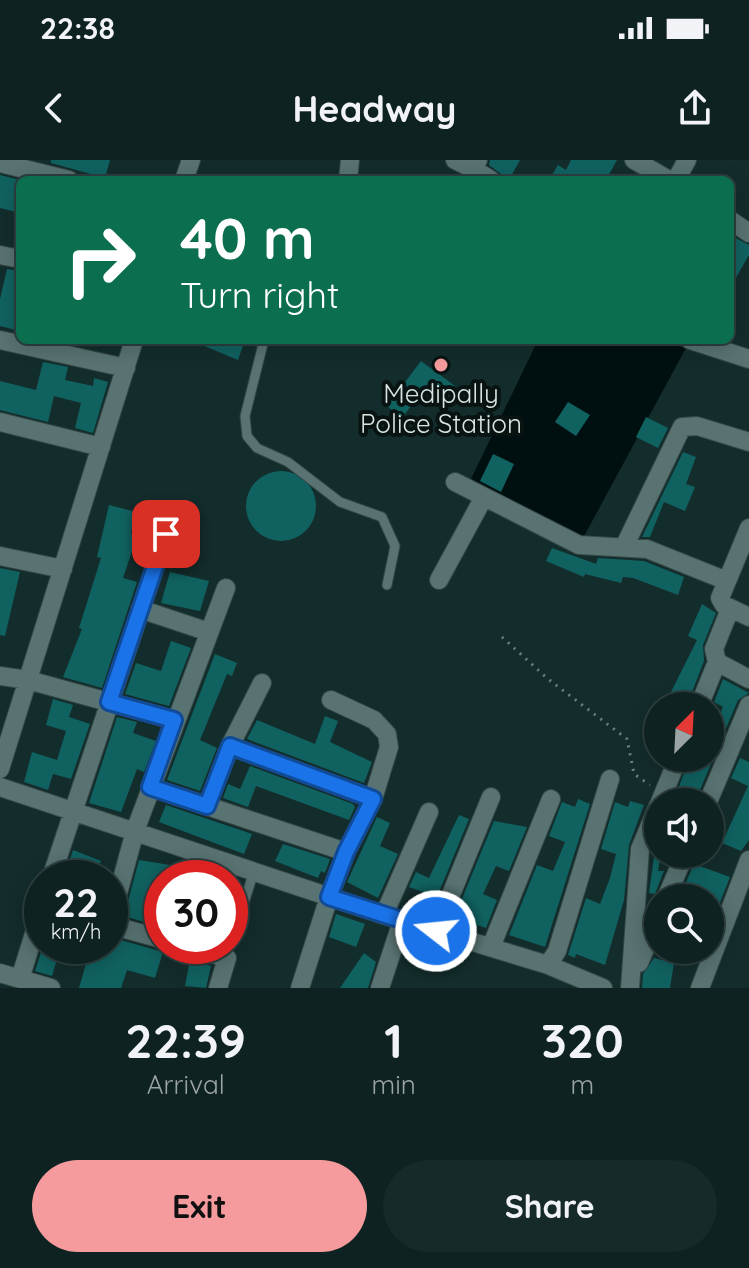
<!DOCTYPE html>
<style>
body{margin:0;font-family:Quicksand,sans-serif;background:#172a2a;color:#f1f3f6;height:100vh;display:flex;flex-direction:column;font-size:30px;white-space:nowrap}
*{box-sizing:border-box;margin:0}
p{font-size:26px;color:#9ba4a5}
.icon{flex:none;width:44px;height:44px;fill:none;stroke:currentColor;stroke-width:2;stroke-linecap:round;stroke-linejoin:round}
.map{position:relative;height:828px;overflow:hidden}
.side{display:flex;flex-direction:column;background:#0e2221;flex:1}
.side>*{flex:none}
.guide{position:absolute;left:16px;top:16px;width:718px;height:168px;border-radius:12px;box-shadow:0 4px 20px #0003,0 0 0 2px #2e3f3f;background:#0b6e4f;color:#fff;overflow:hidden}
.needle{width:52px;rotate:24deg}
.tools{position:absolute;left:644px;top:532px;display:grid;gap:16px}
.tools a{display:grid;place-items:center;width:80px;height:80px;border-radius:50%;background:#0e2221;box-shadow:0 4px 20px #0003,0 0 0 2px #2e3f3f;font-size:40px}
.speed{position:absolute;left:24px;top:700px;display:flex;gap:16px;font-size:40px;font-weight:700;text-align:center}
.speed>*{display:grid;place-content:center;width:104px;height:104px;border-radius:50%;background:#0e2221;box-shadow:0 4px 20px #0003,0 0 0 2px #2e3f3f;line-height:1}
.speed small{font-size:20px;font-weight:400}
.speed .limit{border:12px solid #d22;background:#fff;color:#111}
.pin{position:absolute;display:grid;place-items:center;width:68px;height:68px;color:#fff;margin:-34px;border-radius:16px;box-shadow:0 4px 12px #0006}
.me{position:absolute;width:88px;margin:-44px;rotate:286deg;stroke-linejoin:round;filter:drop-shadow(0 0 6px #0008)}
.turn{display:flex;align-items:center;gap:28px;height:168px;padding:0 32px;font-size:36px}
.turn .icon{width:104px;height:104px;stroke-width:2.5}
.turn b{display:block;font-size:56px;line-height:68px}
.eta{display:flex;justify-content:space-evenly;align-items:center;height:136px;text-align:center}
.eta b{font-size:48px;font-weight:700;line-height:56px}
.action{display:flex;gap:16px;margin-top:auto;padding:16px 32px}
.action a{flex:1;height:92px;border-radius:48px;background:#f59b9e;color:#111;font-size:32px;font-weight:700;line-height:92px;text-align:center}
.action a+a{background:#172a2a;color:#f1f3f6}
.status{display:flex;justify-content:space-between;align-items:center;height:56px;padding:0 40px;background:#0e2221;direction:ltr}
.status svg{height:22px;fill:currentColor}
header{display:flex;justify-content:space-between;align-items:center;height:104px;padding:0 32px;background:#0e2221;font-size:36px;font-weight:700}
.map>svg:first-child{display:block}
.water{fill:#001010}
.building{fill:#106261}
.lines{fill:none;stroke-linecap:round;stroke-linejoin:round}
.lane-casing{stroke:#334746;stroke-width:11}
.street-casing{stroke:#334746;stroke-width:20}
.path{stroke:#6b807f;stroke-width:3;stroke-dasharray:2 6;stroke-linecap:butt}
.lane{stroke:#587372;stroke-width:9}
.street{stroke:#587372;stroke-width:18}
.route-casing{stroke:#114b97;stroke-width:20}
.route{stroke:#1a73e8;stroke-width:14}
.poi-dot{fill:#f59b9e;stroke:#081312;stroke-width:3}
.labels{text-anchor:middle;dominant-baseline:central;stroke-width:8;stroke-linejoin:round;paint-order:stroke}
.poi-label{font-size:26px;fill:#d6e5e4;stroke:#081312}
</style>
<div class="status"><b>22:38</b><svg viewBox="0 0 49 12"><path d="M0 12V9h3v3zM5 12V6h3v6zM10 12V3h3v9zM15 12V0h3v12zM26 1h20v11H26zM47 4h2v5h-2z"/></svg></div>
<header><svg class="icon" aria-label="back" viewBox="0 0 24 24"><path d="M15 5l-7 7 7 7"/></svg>Headway<svg class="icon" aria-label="share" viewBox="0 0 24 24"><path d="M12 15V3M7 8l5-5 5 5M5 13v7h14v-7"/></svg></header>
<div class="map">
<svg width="749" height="828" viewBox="0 0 749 828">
<rect width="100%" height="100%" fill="#132d2c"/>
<path class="water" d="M538 180H656L686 188 583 378 470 321Z"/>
<path class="building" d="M51 0H110L105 18 51 3Z
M490 0H520L509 20H503L501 14 489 5Z
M571 0H617L606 20H549L558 5 566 10Z
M0 15 20 20V53L0 48Z
M730 75 749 85V95L730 128Z
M7 109 20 111V153L16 170 0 166V139Z
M190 180H245L238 200Z
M421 201 455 226 442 244 423 230 402 258 387 246Z
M43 202 68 207 65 220 93 226 94 218 108 222 93 273 75 268 81 243 54 236 48 262 0 250V221L36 230Z
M568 242 590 255 576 276 555 262Z
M646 257 668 268 658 288 636 277Z
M683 292 696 297 686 324 695 327 685 351 664 342 650 377H642Z
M493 294 514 304 501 332 480 321Z
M246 346a35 35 0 1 1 70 0a35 35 0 1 1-70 0Z
M109 345 136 352 131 373 147 377 143 394 132 391 123 418 137 422 102 528 63 517 82 469 79 468 101 398 97 397Z
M552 388 596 404 598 398 644 401 684 417 678 435 633 418 623 417 621 423 585 414 584 417 546 401Z
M0 408 20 412 5 476 0 475Z
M170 412 209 421 200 451 161 443Z
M702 444 716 453 703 485 704 501 687 545 669 536 697 480 688 476Z
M171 481 191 488 169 546 125 534 136 503 161 511Z
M215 494 237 503 232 516 227 514 200 580 217 588 200 631 167 620Z
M723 519 749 533 738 540 697 637 678 629 690 598H710V574L723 547 714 542Z
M53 539 73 545 69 557 90 564 71 619 53 614 48 630 24 622 32 592 57 600 66 571 46 565Z
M325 556 338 561 330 582 372 602 364 623 247 579 257 560 315 584Z
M117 557 137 562 133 573 156 581 144 612 137 609 121 652 89 643Z
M740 598 749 602V680L741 691 722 683 748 626 731 618Z
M250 606 353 644 355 647 349 660 256 626 248 647 223 638 228 624 240 629Z
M578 639 590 644 545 787 509 775 537 705 553 711 565 682 549 676 562 642 575 647Z
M630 641 644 645 629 685 624 740 605 805 576 794 575 798 568 795 586 738 600 744 610 718 616 694 601 689 615 642 628 647Z
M166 645 252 674 244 694 159 662Z
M459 655 469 659 437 737 409 727 416 712 429 718Z
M377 657 390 663 380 686 398 694 378 738 347 722Z
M494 661 527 667 509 711 496 706 483 734 497 740 486 768 454 758Z
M656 683 661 694 658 711H664L655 734 649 733Z
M283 684 330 699 325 713 321 711 318 718 275 701Z
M73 690 101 701 94 718H64Z
M139 700 201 710V718H162L151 764 124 756Z
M694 704 730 717 710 768V738H679Z
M336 754 365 764 356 787 329 777Z
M110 777 163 792 155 818 127 810 121 828H79L87 800 92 801 96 786H110Z
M43 786H61L52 816 35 811Z
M364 793 376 802 368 828H340Z
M654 798 674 803 670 828H642L643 814Z
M190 800 211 806 206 828 185 826Z"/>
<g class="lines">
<defs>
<path id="lane" d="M264 180 245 256 247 276 257 288 288 302 340 342 382 357 395 386 387 425
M232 782 254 711"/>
<path id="street" d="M455 0 473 9 478 0
M634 0 669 20
M0 3 69 20
M473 9 491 20
M184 20 191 0
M348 20 350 0
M676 20 687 0
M730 60 749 73
M0 95 20 99
M0 180 126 208
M690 180 749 199
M0 262 101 287
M455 322 579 385 647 389 727 421
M749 368 720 438 724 445 749 457
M625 385 682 267 697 266 749 282
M0 396 63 409
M439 420 484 337
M140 449 209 472
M717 502 749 519
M0 516 28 520 174 560
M699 546 717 502 714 489 730 449
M230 586 262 523
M0 609 134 180
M0 627 384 755 548 805 603 828
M150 627 346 692
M660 642 678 598
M708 642 749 545
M207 646 230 586 373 639
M51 718 166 374
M666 738 685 694
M384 755 429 652
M110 763 135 671 226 428
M110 765 162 779
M436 771 491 637
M186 786 227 798 218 828
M491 787 551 639
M639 803 658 758
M548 805 557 791 610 619
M0 813 51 828
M20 819 42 748
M300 828 329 737 346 692 373 639 389 587 387 574 374 560 331 540
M380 828 402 761
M630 828 640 689 658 646
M700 828 749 700"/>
</defs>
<use href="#lane" class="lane-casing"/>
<use href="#street" class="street-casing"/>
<path class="path" d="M502 477 548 519 627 579 634 614 650 625"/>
<use href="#lane" class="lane"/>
<use href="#street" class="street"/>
</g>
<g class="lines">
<defs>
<path id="route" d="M166 374 109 542 174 560 150 627 207 646 230 586 373 639 346 692 329 737 436 771"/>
</defs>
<use href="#route" class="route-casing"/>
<use href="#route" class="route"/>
</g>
<circle class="poi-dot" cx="441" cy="205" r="8"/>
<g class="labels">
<g class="poi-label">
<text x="441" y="233">Medipally<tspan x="441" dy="30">Police Station</tspan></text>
</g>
</g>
</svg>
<div class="tools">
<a><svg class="needle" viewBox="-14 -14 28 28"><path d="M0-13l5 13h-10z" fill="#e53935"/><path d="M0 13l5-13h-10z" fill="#9ba4a5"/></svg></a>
<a><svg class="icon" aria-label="sound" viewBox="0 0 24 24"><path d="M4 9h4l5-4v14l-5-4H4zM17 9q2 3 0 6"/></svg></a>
<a><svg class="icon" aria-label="search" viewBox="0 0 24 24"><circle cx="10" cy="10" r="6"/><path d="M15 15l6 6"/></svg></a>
</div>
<div class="speed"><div>22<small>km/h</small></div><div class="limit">30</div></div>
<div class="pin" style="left:166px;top:374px;background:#d93025"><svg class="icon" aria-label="arrive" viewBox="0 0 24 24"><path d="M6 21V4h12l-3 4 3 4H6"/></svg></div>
<svg class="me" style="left:436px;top:771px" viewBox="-20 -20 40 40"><circle r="17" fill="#1a73e8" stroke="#fff" stroke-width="3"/><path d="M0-11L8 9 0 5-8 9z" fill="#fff"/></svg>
<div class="guide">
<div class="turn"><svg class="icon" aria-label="right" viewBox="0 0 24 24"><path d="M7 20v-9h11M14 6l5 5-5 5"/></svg><div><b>40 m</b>Turn right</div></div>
</div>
</div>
<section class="side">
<div class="eta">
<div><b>22:39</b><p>Arrival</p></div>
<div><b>1</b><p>min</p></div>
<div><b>320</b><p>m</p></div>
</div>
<div class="action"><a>Exit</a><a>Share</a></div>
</section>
